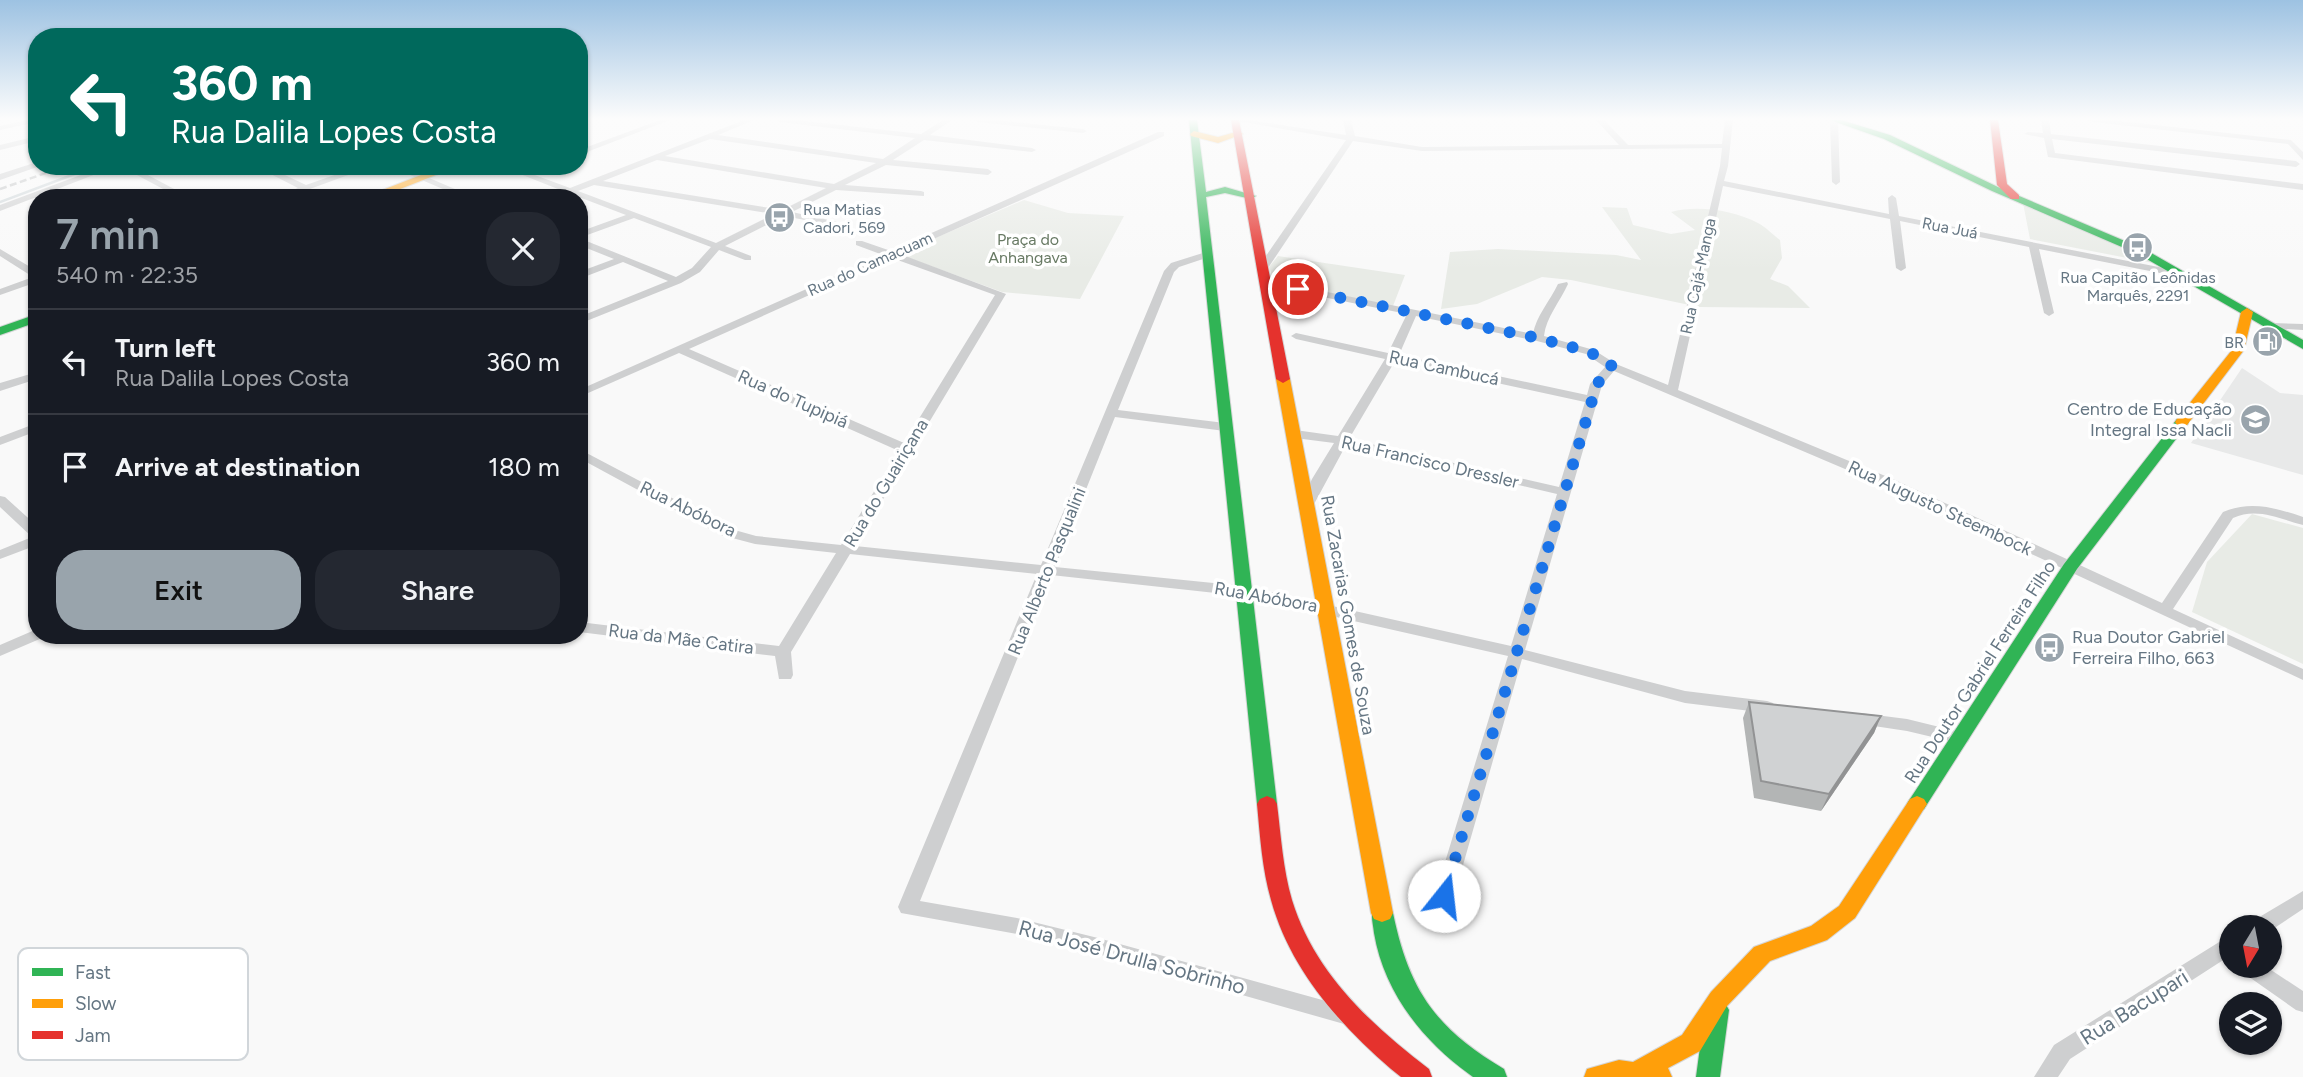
<!DOCTYPE html>
<meta charset="utf-8">
<style>
body{margin:0;font-family:Figtree,sans-serif;background:#242831;color:#f1f3f6;height:100vh;display:flex;flex-direction:column;font-size:26px;white-space:nowrap}
*{box-sizing:border-box;margin:0}
p{font-size:23px;color:#9ea1a6}
.icon{flex:none;width:38px;height:38px;fill:none;stroke:currentColor;stroke-width:2;stroke-linecap:round;stroke-linejoin:round}
.map{position:relative;flex:1;overflow:hidden}
.sheet{position:absolute;left:28px;top:189px;width:560px;height:455px;display:flex;flex-direction:column;background:#171b24;border-radius:28px;box-shadow:0 2px 5px #0004}
.sheet>*{flex:none}
.hud{position:absolute;left:28px;top:28px;width:560px;height:147px;border-radius:28px;box-shadow:0 2px 5px #0004;background:#00695c;color:#fff;overflow:hidden}
.needle{width:46px;rotate:190deg}
.buttons{position:absolute;left:2219px;top:915px;display:grid;gap:14px}
.buttons a{display:grid;place-items:center;width:63px;height:63px;border-radius:50%;background:#171b24;box-shadow:0 2px 5px #0004;font-size:35px}
.pin{position:absolute;display:grid;place-items:center;width:60px;height:60px;color:#fff;margin:-30px;border:4px solid #fff;border-radius:50%;box-shadow:0 2px 7px #0007}
.me{position:absolute;width:77px;margin:-38px;rotate:16deg;stroke-linejoin:round;filter:drop-shadow(0 0 5px #0008)}
.turn{display:flex;align-items:center;gap:24px;height:147px;padding:0 28px;font-size:32px}
.turn .icon{width:91px;height:91px;stroke-width:2.5}
.turn b{display:block;font-size:49px;line-height:60px}
.round{display:grid;place-items:center;flex:none;width:74px;height:74px;border-radius:28px;background:#242831}
.summary{display:flex;align-items:center;justify-content:space-between;height:119px;padding:0 28px}
h1{font-size:42px;font-weight:600;line-height:52px;color:#99a4ac}
.button{display:flex;gap:14px;margin-top:auto;padding:14px 28px}
.button a{flex:1;height:80px;border-radius:28px;background:#99a4ac;color:#111;font-size:28px;font-weight:600;line-height:80px;text-align:center}
.button a+a{background:#242831;color:#f1f3f6}
ul{padding:0;list-style:none}
li{display:flex;align-items:center;gap:21px;height:105px;padding:0 28px;border-top:2px solid #363941}
li div{flex:1}
li b{display:block;font-size:26px}
li em{font-style:normal}
.map>svg:first-child{display:block}
.built{fill:#e8e9e9}
.green{fill:#e8ebe6}
.lines{fill:none;stroke-linecap:round;stroke-linejoin:round}
.stream{stroke:#ced6d9;stroke-width:2.5}
.fast-casing{stroke:#d5d6d7;stroke-width:2}
.slow-casing{stroke:#d5d6d7;stroke-width:2}
.jam-casing{stroke:#d5d6d7;stroke-width:2}
.street{fill:#cecfd0;fill-rule:evenodd}
.fast{fill:#30b455;fill-rule:evenodd}
.slow{fill:#ff9f0a;fill-rule:evenodd}
.jam{fill:#e5322d;fill-rule:evenodd}
.rail{stroke:#c3c5c6;stroke-width:2.5;stroke-dasharray:7 3.5;stroke-linecap:butt}
.wall{fill:#b3b5b5}
.shaded-wall{fill:#929394}
.building{fill:#d0d2d3;stroke:#929394;stroke-width:2}
.route{stroke:#1a73e8;stroke-width:12;stroke-dasharray:0 21.6}
.labels{text-anchor:middle;dominant-baseline:central;stroke-width:7;stroke-linejoin:round;paint-order:stroke}
.far-poi-label{font-size:16px;fill:#657683;stroke:#fff;text-anchor:start}
.far-street-label{font-size:16px;fill:#657683;stroke:#fff}
.far-park-label{font-size:16px;fill:#687a64;stroke:#fff}
.street-label{font-size:18px;fill:#657683;stroke:#fff}
.poi-label{font-size:18px;fill:#657683;stroke:#fff;text-anchor:end}
.near-street-label{font-size:21px;fill:#657683;stroke:#fff}
.key{fill:#fff;stroke:#d1d6da;stroke-width:2}
.key-label{font-size:19px;fill:#657683}
</style>
<div class="map">
<svg width="2303" height="1077" viewBox="0 0 2303 1077">
<rect width="100%" height="100%" fill="#f9f9f9"/>
<path class="built" d="M2242 368 2280 393 2303 395V475L2191 443Z"/>
<path class="green" d="M1024 200 1068 213 1124 216 1080 299 1002 292 898 254Z
M2023 203 2127 248 2153 263 2030 239Z
M1602 207 1627 208 1633 225 1671 234 1695 230 1671 212C1697 205 1733 210 1758 223 1766 227 1773 235 1780 240L1782 258 1770 279 1788 286 1810 308 1699 307 1571 280 1542 277 1477 304 1441 309 1450 252 1498 249 1616 255 1641 260Z
M1278 256 1405 275 1393 306 1274 281 1269 267Z
M2252 514 2303 528V664L2192 612 2207 562Z"/>
<g class="lines">
<path class="stream" d="M0 202 96 166"/>
<defs>
<path id="fast" d="M579 120H587L579 124Z
M1189 120H1197L1206 192 1225 187 1256 196 1251 199 1225 193 1206 197 1277 804 1274 809 1267 812 1260 809 1257 804Z
M1830 120H1841L1890 135 1998 187 2146 250 2303 340V349L2138 254 1992 191 1884 139Z
M37 314V322L0 335V327Z
M2182 418 2189 422 2077 569 1924 809 1917 812 1910 809 1907 804 1910 799 2064 564 2177 419Z
M1382 904 1390 907 1393 913C1409 990 1435 1028 1504 1069L1507 1077H1473L1469 1074C1422 1040 1384 992 1374 933 1373 923 1370 915 1374 907Z
M1717 1000 1725 1003 1729 1010 1720 1077H1696L1705 1010 1709 1003Z"/>
<path id="slow" d="M1194 131 1218 137 1239 131 1243 134 1218 143 1191 136 1190 134Z
M444 166H459L377 198H362Z
M2247 308 2253 312 2244 350 2187 425H2177L2175 422 2177 419 2232 350 2241 312Z
M1283 375 1290 379 1393 913 1390 919 1382 922 1374 919 1371 913 1276 379Z
M1917 796 1924 799 1927 804 1855 918 1827 940 1770 961 1727 1006 1700 1051 1668 1068 1672 1077H1584L1587 1069 1619 1060 1633 1062 1682 1035 1711 992 1754 947 1811 926 1839 906 1910 799Z"/>
<path id="jam" d="M1231 120H1239L1290 379 1283 383 1276 379Z
M1990 120H1998L2007 184 2019 195V199H2011L1997 185Z
M1267 796 1274 799 1277 804C1281 836 1283 869 1292 900 1314 972 1371 1025 1429 1069L1432 1077H1401L1391 1069C1338 1023 1290 969 1271 900 1262 869 1260 836 1257 804L1260 799Z"/>
</defs>
<use href="#fast" class="fast-casing"/>
<use href="#slow" class="slow-casing"/>
<use href="#jam" class="jam-casing"/>
<path class="street" d="M27 120H37V122L0 130V126Z
M660 120H670L579 155V150Z
M744 120H754L718 135 883 159 915 138 780 122 776 120H796L921 134 943 120H952L930 135 1032 148 1036 150 1032 152 924 140 893 160 988 169 992 172 988 175 886 165 845 185 921 191 924 192V196L836 190 792 212 847 224V228L784 216 725 246 751 256V260H745L719 250 700 272 681 283 579 324V317L668 281 623 262 579 279V272L614 259 579 245V238L676 277 692 268 711 247 634 218 579 238V232L626 215 571 194 562 198H549L563 191 500 166H512L524 171 535 166H547L532 174 570 188ZM710 139 876 163 834 184 665 156ZM657 160 826 188 782 210 603 181ZM594 185 774 214 716 243 578 191Z
M973 120H995L1083 129 1087 131 1083 133 977 122Z
M1232 120H1248L1346 135 1343 120H1351L1355 136 1422 147 1619 145 1596 120H1604L1628 145 1722 144 1725 120H1733L1728 166 1724 181 1889 214 1888 198 1892 195 1896 198 1899 216 2184 272V276L2180 277 2039 249 2054 313 2049 316 2044 313 2029 247 1900 221 1906 268 1901 271 1896 268 1890 219 1723 186 1678 390 1895 480 2162 603 2223 512C2251 500 2276 508 2303 517V525C2280 519 2257 507 2233 518L2173 609 2303 669V680L1885 486 1614 371 1602 385 1525 650 1685 691 1767 701 1773 703 1775 707 1773 711 1767 713 1685 703 1522 659 1447 921 1444 927 1437 929 1430 927 1427 921 1508 656 1243 596 1051 575 920 901 1017 918 1098 938 1344 1006 1351 1008 1355 1015 1351 1022 1344 1024 1098 954 1017 934 901 913 898 907 1037 574 850 554 791 652 793 675 791 679H779L775 656 579 632V622L779 646 836 553 755 544 721 535 579 458V449L731 529 756 536 841 545 899 451 679 353 579 397V390L883 255 856 245V241H862L891 251 1158 132H1164V136L900 254 1006 294 855 546 1041 565 1164 271 1171 263 1206 252 1209 253V257L1179 267 1174 272 1118 410 1225 423 1231 427 1225 431 1115 417 1055 567 1243 586 1511 646 1557 494 1346 445 1313 506H1303L1301 503 1312 479 1334 443 1295 438 1289 434 1295 430 1338 436 1385 359 1296 339 1291 336 1296 333 1388 353 1407 314 1298 292 1293 289 1298 286 1533 334C1536 316 1550 301 1558 284L1567 282 1568 284C1560 302 1546 317 1544 336L1594 350 1616 364 1668 385 1720 166 1722 148 1422 151 1353 141 1268 268 1264 269 1259 266 1346 140ZM892 258 995 295 904 443 689 349ZM1416 316 1537 341 1586 354 1605 367 1590 384 1587 395 1399 355ZM1395 361 1585 402 1559 487 1349 439Z
M1830 120H1838L1840 182 1836 185 1832 182Z
M2041 120H2049L2051 134 2296 161 2300 164 2296 167 2052 139 2055 153 2303 184V190L2048 157 2044 138 2024 134 2028 132 2043 133Z
M2089 120H2110L2291 140 2303 152V160L2288 144 2093 122Z
M37 136V141L0 150V145Z
M34 163H37V166H40L0 180V174Z
M105 166H117L0 211V205Z
M120 166H131L191 198H180Z
M255 166H266L306 185 360 166H373L285 198H272L298 188Z
M389 166H401L476 198H464Z
M0 249 37 271V282L0 295V289L33 277 0 256Z
M2271 323 2303 324V330L2267 328 2266 326Z
M37 372V379L0 391V383Z
M37 423V431L0 445V437Z
M0 496 5 497 37 526V545L0 559V550L32 537 0 507Z
M37 629V635H44L42 638 0 656V645Z
M1860 713 1907 719 1968 734 1970 738 1968 742 1962 744 1907 731 1854 723 1852 719 1854 715Z
M2303 891V909L2270 931V928H2248L2251 922Z
M2231 937V955L2070 1059 2058 1077H2034L2054 1045 2224 939Z
M2239 966H2265L2303 991V1012L2296 1010 2242 972Z"/>
<use href="#fast" class="fast"/>
<use href="#slow" class="slow"/>
<use href="#jam" class="jam"/>
<path class="rail" d="M0 189 66 166"/>
</g>
<path class="wall" d="M1749 702 1881 716 1874 733 1821 811 1754 798 1743 718Z"/>
<path class="shaded-wall" d="M1881 716 1874 733 1821 811 1829 794Z"/>
<path class="building" d="M1749 702 1881 716 1829 794 1761 781Z"/>
<linearGradient id="sky" x2="0" y2="1"><stop stop-color="#9dc2e2"/><stop offset="0.44" stop-color="#fcfcfc"/><stop offset="1" stop-color="#fcfcfc" stop-opacity="0"/></linearGradient>
<rect width="2303" height="270" fill="url(#sky)"/>
<g class="lines">
<path class="route" d="M1298 289 1538 338 1590 352 1612 366 1597 384 1444 896"/>
</g>
<defs>
<symbol id="bus-disc" viewBox="-11 -11 22 22"><circle r="9.5" fill="#99a4ac" stroke="#fff"/><path d="M-5-6H5V4H4V6H2V4H-2V6H-4V4H-5ZM-3.5-4V0h7V-4ZM-3.5 1.2v1.5H-2V1.2ZM2 1.2v1.5H3.5V1.2Z" fill="#fff"/></symbol>
<symbol id="fuel-disc" viewBox="-11 -11 22 22"><circle r="9.5" fill="#99a4ac" stroke="#fff"/><path d="M-5.5-6h7V0h2V4h1.3V-2.5L3-4.5l.8-.8L6-3V5H2.5V1h-1V6h-7ZM-4.2-4.7v3.2H.2V-4.7Z" fill="#fff"/></symbol>
<symbol id="school-disc" viewBox="-11 -11 22 22"><circle r="9.5" fill="#99a4ac" stroke="#fff"/><path d="M0-5L7-2L0 1L-7-2ZM-4 1L0 2.5L4 1V4Q0 6-4 4Z" fill="#fff"/></symbol>
</defs>
<g fill-rule="evenodd">
<use href="#bus-disc" x="762" y="200" width="35" height="35"/>
<use href="#bus-disc" x="2120" y="230" width="35" height="35"/>
<use href="#fuel-disc" x="2250" y="324" width="35" height="35"/>
<use href="#school-disc" x="2238" y="402" width="35" height="35"/>
<use href="#bus-disc" x="2032" y="630" width="35" height="35"/>
</g>
<g class="labels">
<g class="far-poi-label">
<text x="803" y="209">Rua Matias<tspan x="803" dy="18">Cadori, 569</tspan></text>
<text x="2138" y="277" text-anchor="middle">Rua Capitão Leônidas<tspan x="2138" dy="18">Marquês, 2291</tspan></text>
<text x="2244" y="342" text-anchor="end">BR</text>
</g>
<g class="far-street-label">
<text transform="translate(1950 228) rotate(11)">Rua Juá</text>
<text transform="translate(870 264) rotate(-24)">Rua do Camacuam</text>
<text transform="translate(1698 276) rotate(-78)">Rua Cajá-Manga</text>
</g>
<g class="far-park-label">
<text x="1028" y="239">Praça do<tspan x="1028" dy="18">Anhangava</tspan></text>
</g>
<g class="street-label">
<text transform="translate(1444 368) rotate(12)">Rua Cambucá</text>
<text transform="translate(793 399) rotate(24)">Rua do Tupipiá</text>
<text transform="translate(1430 462) rotate(13)">Rua Francisco Dressler</text>
<text transform="translate(886 483) rotate(-59)">Rua do Guairiçana</text>
<text transform="translate(1940 508) rotate(25)">Rua Augusto Steembock</text>
<text transform="translate(688 509) rotate(26)">Rua Abóbora</text>
<text transform="translate(1047 571) rotate(-68)">Rua Alberto Pasqualini</text>
<text transform="translate(1266 597) rotate(10)">Rua Abóbora</text>
<text transform="translate(1348 615) rotate(80)">Rua Zacarias Gomes de Souza</text>
<text transform="translate(681 639) rotate(7)">Rua da Mãe Catira</text>
<text transform="translate(1980 672) rotate(-57)">Rua Doutor Gabriel Ferreira Filho</text>
</g>
<g class="poi-label">
<text x="2232" y="409">Centro de Educação<tspan x="2232" dy="21">Integral Issa Nacli</tspan></text>
<text x="2072" y="637" text-anchor="start">Rua Doutor Gabriel<tspan x="2072" dy="21">Ferreira Filho, 663</tspan></text>
</g>
<g class="near-street-label">
<text transform="translate(1132 957) rotate(15)">Rua José Drulla Sobrinho</text>
<text transform="translate(2134 1007) rotate(-32)">Rua Bacupari</text>
</g>
</g>
<rect x="18" y="948" width="230" height="112" rx="10" class="key"/>
<rect x="32" y="968" width="31" height="8" fill="#30b455"/>
<rect x="32" y="999" width="31" height="9" fill="#ff9f0a"/>
<rect x="32" y="1031" width="31" height="8" fill="#e5322d"/>
<g class="key-label">
<text x="75" y="979">Fast</text>
<text x="75" y="1010">Slow</text>
<text x="75" y="1042">Jam</text>
</g>
</svg>
<div class="buttons">
<a><svg class="needle" viewBox="-14 -14 28 28"><path d="M0-13l5 13h-10z" fill="#e53935"/><path d="M0 13l5-13h-10z" fill="#9ea1a6"/></svg></a>
<a><svg class="icon" aria-label="layers" viewBox="0 0 24 24"><path d="M12 4l9 5-9 5-9-5zM3 14l9 5 9-5"/></svg></a>
</div>
<div class="pin" style="left:1298px;top:289px;background:#d93025"><svg class="icon" aria-label="arrive" viewBox="0 0 24 24"><path d="M6 21V4h12l-3 4 3 4H6"/></svg></div>
<svg class="me" style="left:1444px;top:896px" viewBox="-20 -20 40 40"><circle r="19" fill="#fff"/><path d="M0-13L10 11 0 6-10 11z" fill="#1a73e8"/></svg>
<div class="hud">
<div class="turn"><svg class="icon" aria-label="left" viewBox="0 0 24 24"><path d="M17 20v-9H6M10 6l-5 5 5 5"/></svg><div><b>360 m</b>Rua Dalila Lopes Costa</div></div>
</div>
<section class="sheet">
<div class="summary"><div><h1>7 min</h1><p>540 m · 22:35</p></div><a class="round"><svg class="icon" aria-label="close" viewBox="0 0 24 24"><path d="M6 6l12 12M18 6L6 18"/></svg></a></div>
<ul>
<li><svg class="icon" aria-label="left" viewBox="0 0 24 24"><path d="M17 20v-9H6M10 6l-5 5 5 5"/></svg><div><b>Turn left</b><p>Rua Dalila Lopes Costa</p></div><em>360 m</em></li>
<li><svg class="icon" aria-label="arrive" viewBox="0 0 24 24"><path d="M6 21V4h12l-3 4 3 4H6"/></svg><div><b>Arrive at destination</b></div><em>180 m</em></li>
</ul>
<div class="button"><a>Exit</a><a>Share</a></div>
</section>
</div>
